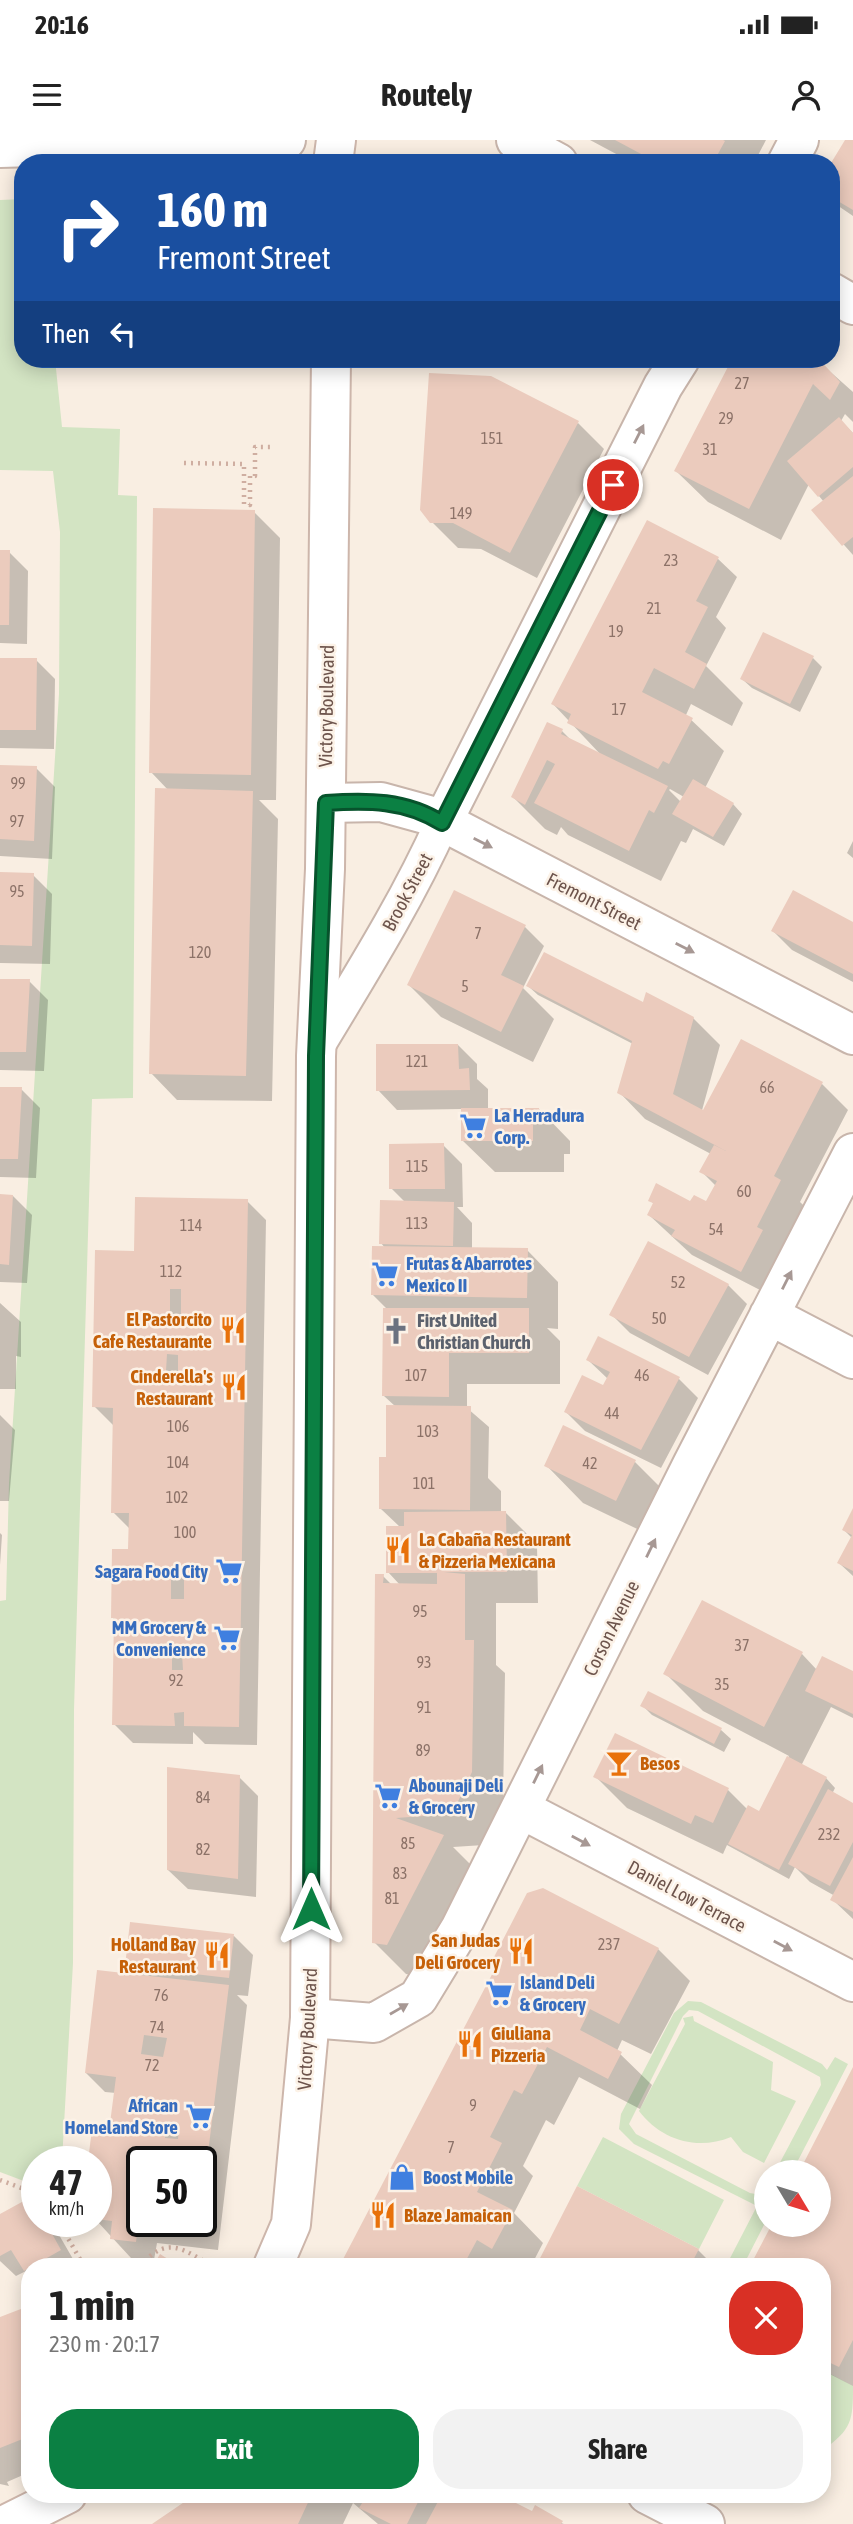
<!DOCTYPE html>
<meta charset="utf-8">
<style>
body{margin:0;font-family:"Asap Condensed",sans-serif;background:#f2f2f2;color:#222;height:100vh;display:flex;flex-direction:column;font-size:26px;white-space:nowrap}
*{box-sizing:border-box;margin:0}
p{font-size:23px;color:#767676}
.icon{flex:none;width:38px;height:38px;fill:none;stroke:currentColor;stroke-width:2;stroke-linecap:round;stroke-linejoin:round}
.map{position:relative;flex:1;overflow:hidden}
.panel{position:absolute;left:21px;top:2118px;width:810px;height:245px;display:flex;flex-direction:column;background:#fff;border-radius:28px;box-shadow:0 4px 18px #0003}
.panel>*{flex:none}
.hud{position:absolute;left:14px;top:14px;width:826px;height:214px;border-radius:28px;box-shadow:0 4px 18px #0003;background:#1a4fa0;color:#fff;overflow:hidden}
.needle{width:46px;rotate:128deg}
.tools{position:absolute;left:754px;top:2020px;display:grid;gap:14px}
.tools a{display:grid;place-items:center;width:77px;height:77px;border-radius:50%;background:#fff;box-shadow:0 4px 18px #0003;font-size:35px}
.speed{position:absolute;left:21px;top:2006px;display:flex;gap:14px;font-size:35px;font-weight:700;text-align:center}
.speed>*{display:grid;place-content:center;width:91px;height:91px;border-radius:50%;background:#fff;box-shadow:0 4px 18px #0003;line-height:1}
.speed small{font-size:18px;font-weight:400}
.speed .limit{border:4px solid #111;border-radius:10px;background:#fff;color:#111}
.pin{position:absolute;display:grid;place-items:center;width:60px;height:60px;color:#fff;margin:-30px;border:4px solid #fff;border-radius:50%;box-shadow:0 2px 7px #0007}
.me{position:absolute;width:77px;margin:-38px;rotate:0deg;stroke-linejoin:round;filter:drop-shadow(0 0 5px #0008)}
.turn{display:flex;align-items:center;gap:24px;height:147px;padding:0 28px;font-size:32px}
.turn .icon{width:91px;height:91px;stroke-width:2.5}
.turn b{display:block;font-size:49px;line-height:60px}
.then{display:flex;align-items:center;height:66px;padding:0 28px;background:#0003;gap:14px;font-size:26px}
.round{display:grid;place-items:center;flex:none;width:74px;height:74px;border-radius:28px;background:#f2f2f2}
.head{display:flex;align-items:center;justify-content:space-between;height:119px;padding:0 28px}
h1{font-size:42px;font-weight:700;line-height:52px}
.action{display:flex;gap:14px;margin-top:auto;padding:14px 28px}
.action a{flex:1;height:80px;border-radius:28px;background:#0b8043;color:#fff;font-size:28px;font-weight:700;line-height:80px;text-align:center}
.action a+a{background:#f2f2f2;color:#222}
.status{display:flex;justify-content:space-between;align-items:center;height:49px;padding:0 35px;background:#fff;direction:ltr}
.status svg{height:19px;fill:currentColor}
header{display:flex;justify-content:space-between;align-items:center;height:91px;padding:0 28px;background:#fff;font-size:32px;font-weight:700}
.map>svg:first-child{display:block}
.green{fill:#d3e4c3}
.shadow{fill:#0003;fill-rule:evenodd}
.building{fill:#ebcbbd;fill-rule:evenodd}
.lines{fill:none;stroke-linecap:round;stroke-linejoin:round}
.pedestrian-casing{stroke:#c8b5ab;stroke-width:37}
.minor-casing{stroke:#c8b5ab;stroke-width:42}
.secondary-casing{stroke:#cdb6ab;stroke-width:42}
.path{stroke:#cfaea1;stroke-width:4.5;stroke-dasharray:2 5;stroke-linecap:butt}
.pedestrian{stroke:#fff;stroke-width:33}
.minor{stroke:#fff;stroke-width:38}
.secondary{stroke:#fff;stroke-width:38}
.oneway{fill:#a79894}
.route-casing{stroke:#07532c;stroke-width:18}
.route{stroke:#0b8043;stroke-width:12}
.labels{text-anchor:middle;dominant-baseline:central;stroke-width:5;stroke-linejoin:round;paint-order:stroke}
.number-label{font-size:16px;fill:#8c7268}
.street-label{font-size:19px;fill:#6d544c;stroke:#fcf2e7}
.shop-label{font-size:19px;font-weight:bold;fill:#366cbe;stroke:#fcf2e7;text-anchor:start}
.food-label{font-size:19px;font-weight:bold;fill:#c56008;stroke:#fcf2e7;text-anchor:end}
.worship-label{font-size:19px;font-weight:bold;fill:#5b616d;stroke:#fcf2e7;text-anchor:start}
</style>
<div class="status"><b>20:16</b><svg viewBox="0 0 49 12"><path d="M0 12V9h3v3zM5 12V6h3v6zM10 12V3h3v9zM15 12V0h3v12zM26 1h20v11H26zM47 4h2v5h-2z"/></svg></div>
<header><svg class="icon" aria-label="menu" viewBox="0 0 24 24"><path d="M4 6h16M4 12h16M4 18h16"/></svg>Routely<svg class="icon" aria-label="person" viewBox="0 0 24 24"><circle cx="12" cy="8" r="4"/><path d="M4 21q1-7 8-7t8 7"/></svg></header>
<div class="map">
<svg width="853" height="2384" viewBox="0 0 853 2384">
<rect width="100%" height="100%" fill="#f9eee2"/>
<path class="green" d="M23 59V219H55L62 287 120 289 118 355 137 356 133 958 92 959 74 1570 73 1823 62 2021H37V2046L0 2032V1461L6 1460 9 1343 59 554 60 392 53 331 0 330V60Z
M688 1861 701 1862 822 1924 827 1930 835 1917 848 1924 792 2032H775L821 1945 820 1937 698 1871 689 1870 683 1876 629 1984 636 1994 750 2053 761 2055 766 2049V2081L743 2126 727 2124 757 2066 634 2004 619 1989 621 1974 674 1873Z
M693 1876 694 1881 773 1922 771 1950 796 1961 764 2023 743 2012 731 1997C697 2011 661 2000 639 1971L685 1884 683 1878Z
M603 1997 724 2060 699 2109 577 2046Z
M823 2230 853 2246C853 2281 852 2289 823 2310Z"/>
<path class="shadow" d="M590 0H766L754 23H633Z
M847 0 853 1V76L831 61V27Z
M734 219H816L853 252V282L845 274 841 281 853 293V415L814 371 824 362 809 344 781 400 708 362 676 331Z
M578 283 604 309 537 438 481 409 458 408 431 381Z
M254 372 280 398 276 660H259L278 679 272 961 177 960 151 933 169 651 151 632Z
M0 412H9L28 431 27 504 0 503Z
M717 418 737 437 716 477 726 488 706 526 743 563 732 586 691 564 686 575 724 611 705 648 733 664 742 674 724 706 693 689 686 703 681 701 661 741 568 695 561 687 557 695 545 689 513 657 562 591 572 601 601 615 553 564ZM670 649 684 657 681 662 669 650Z
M813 518 822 527 800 572 752 548 742 539Z
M0 520H36L55 539 54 609 0 608Z
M0 627 36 628 55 647 52 719 0 716Z
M853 701V718L847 713Z
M0 734 33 735 52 754 50 824 0 823Z
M455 752 525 787 544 806 523 848 554 879 533 922 441 877 409 845Z
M853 784V842L792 810 773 791Z
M0 841H29L48 860 44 931 0 930Z
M528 846 644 865 693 878 720 905 701 974 822 944 848 970 800 1062 818 1079 795 1123 779 1115 760 1150 692 1115 649 1075 655 1065 650 1060 714 1067 716 1046 702 1032 711 1014 645 979 619 952 633 904 538 855Z
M458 905 477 924V939L488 949V969H539L570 1001V1014H564V1032H495L463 1001V969L397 970 378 950Z
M0 949H21L40 968 36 1038 0 1037Z
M443 1005 462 1024 463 1067H457L472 1083V1109L527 1110 558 1142V1189L547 1188 560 1201V1244H467V1268L489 1287 488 1338 501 1351V1372H505L537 1404 538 1463H496V1525L505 1533 503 1665 484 1705 453 1707 475 1729 419 1836 406 1834 374 1802 383 1436 392 1445H400L388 1432 400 1387 381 1369 396 1267 384 1256 388 1170 373 1155 385 1108 381 1103 405 1062 391 1048Z
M0 1056H13L32 1075 27 1143 0 1142Z
M247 1061 266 1080 257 1605 205 1604 193 1592V1604L133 1603 114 1584 116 1481 112 1477 130 1411V1389L113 1372V1285L94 1266 136 1113Z
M728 1145 747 1164 708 1235 630 1193 611 1174Z
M0 1163 21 1182V1217L16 1216V1249H0Z
M588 1220 679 1239 698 1258 661 1328 585 1291 566 1272 604 1247 608 1239Z
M0 1275 15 1290 9 1361H0Z
M635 1322 672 1359 654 1397 583 1363 546 1325Z
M853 1372V1436L839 1423 852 1398 844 1390Z
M0 1393 2 1395 0 1425Z
M802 1514 817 1530 853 1533V1578L831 1567 801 1626 826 1638 835 1648 832 1654 853 1664V1779L833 1760 835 1756 810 1742 795 1727 789 1739 727 1705 723 1714 627 1668 595 1636 728 1650 748 1670 760 1673 789 1616 703 1571 666 1534Z
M643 1566 721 1590 731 1599 724 1612 652 1575Z
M239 1637 258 1656 256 1757 188 1749 168 1730Z
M234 1796 253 1815 248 1856 237 1855 247 1865 218 2110 157 2103 154 2120 131 2118 96 2080V2021H90L93 1991 111 1993 116 1953 105 1952 86 1933 138 1836 127 1826ZM142 2021H201V2081H142Z
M658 1809 690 1841 651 1914 622 1900 617 1911 652 1945 640 1969 579 1937 554 1985 546 1980 523 2026 533 2036 514 2073 543 2103 531 2126H343L500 1823 495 1818Z
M853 1931V2246L822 2230V2126H752L774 2084H819Z
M578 2049 698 2110 714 2126H538Z
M31 2059 37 2065V2081H51L77 2126H30V2135L26 2131 16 2136 0 2121V2076Z
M26 2169 30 2172V2332L7 2342 9 2346 0 2344V2179Z
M199 2354H494L533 2374 564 2384H378L353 2363 343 2384H155Z"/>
<path class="building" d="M615 0H723L725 1 713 23H658Z
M845 0H853V70L831 57V23Z
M732 219H819L840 242 830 260 813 244 749 369 674 331Z
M429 233 491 236 579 281 510 413 453 383H430L420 370Z
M839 277 853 293V327L818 357 787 321Z
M853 336V397L842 406 811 370Z
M153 368 255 370 251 635 149 633Z
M647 380 719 417 696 461 708 467 685 512 707 524 694 549 654 528 642 552 693 578 669 624 663 621 658 629 567 583 571 574 551 564Z
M0 410H10L9 485H0Z
M763 492 814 516 790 564 740 539Z
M0 518H37L36 590H0Z
M547 582 563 589 561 594 668 646 654 673 649 670 629 711 534 663 555 624 547 620 525 665 511 657Z
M0 625 37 626 34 701 0 699Z
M693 639 734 663 713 697 672 674Z
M155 648 253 651 246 936 149 934Z
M0 732 34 733 32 806 0 805Z
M454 750 526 785 501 835 524 846 501 892 407 845Z
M793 750 853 782V834L771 791Z
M544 812 643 862 646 852 694 877 673 954 703 970 741 899 823 942 774 1036 781 1040 757 1087 763 1090 741 1132 671 1096 675 1090 647 1075 653 1063 648 1061 656 1043 690 1061 694 1055 706 1061 717 1041 699 1032 714 1005 726 1011 617 953 632 901 526 846Z
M0 839H30L26 912H0Z
M376 904H458L459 929 469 928 470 950 376 951Z
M0 947H22L18 1019H0Z
M461 968H539L540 983H533V1001H461Z
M444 1003 445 1049H389V1004Z
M0 1054 13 1055 9 1125 0 1124Z
M135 1057 248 1059 239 1587 184 1586V1572L174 1573 175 1586 112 1585 114 1478H111L112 1409H128L129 1373H111L113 1268 92 1267 95 1110 134 1111ZM170 1149H181V1178H170ZM167 1214 178 1215V1231H166ZM171 1432H184V1459H171ZM172 1514H182L183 1530H172Z
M380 1060 454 1062 453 1106 379 1104Z
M648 1101 729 1144 689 1217 609 1175Z
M372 1106 528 1108 527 1158 371 1155Z
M383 1168H529V1213H449V1257L382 1256Z
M598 1196 680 1237 641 1310 564 1272 582 1235 603 1245 610 1232 586 1220Z
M386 1265 471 1266 470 1370 379 1369V1317H386Z
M563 1285 636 1320 616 1361 544 1326Z
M853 1368V1431L837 1423 852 1395 842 1390Z
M506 1371 507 1432H444L465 1434V1500H474L472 1632 452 1674 396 1678 444 1695 387 1805 372 1803 375 1434H384L383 1443 437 1444V1433H386V1386H404V1372Z
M702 1460 803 1512 764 1587 663 1534Z
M822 1516 853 1531V1574L805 1551Z
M648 1551 722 1588 714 1604 640 1566Z
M615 1593 729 1648 713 1683 695 1675 691 1684 593 1637Z
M787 1616 827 1637 779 1730 728 1704 748 1665 759 1671Z
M167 1627 240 1635 238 1739 167 1730Z
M828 1649 853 1663V1702L830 1746 788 1724Z
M853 1717V1772L830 1760Z
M543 1748 659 1808 619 1884 590 1869 580 1890 622 1912 608 1939 547 1907 522 1954 514 1950 490 1997 502 2003 477 2052 513 2070 492 2109 477 2100 463 2126 340 2125 499 1821 493 1819 527 1753Z
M130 1782 234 1794 229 1838 125 1826Z
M97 1830 229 1845 203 2053 201 2021H142V2027L133 2026 132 2043 142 2044V2081H200L199 2092 138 2085 136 2102 110 2099 112 2081 96 2079V2021H88L92 1989 109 1991 116 1937 85 1933ZM144 1895 167 1898 163 1917 141 1914ZM166 1986 179 1989 178 1999 165 1998Z
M853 1927V2200L839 2227 822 2219V2126H750L772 2084H819V2032H799Z
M577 2046 699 2109 690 2126H536Z
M31 2057 37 2067V2081H45L61 2110 24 2131 11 2110 0 2116V2074Z
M160 2114 179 2126H153Z
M26 2167 30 2175V2296L0 2308V2177Z
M196 2354H312L298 2384H152Z
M351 2354H422L407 2384H391L359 2368 364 2360Z
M442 2354H498L532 2371 535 2365 563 2381 561 2384H426Z"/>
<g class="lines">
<defs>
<path id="pedestrian" d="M317 907C361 834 407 761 442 683"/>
<path id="minor" d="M516 0 558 23
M0 8 286 0
M787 23 799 0
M831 152 853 165
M326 663 381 662 432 676 853 895
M442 683 663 246 680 219
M769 1175 853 1219
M521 1669 853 1842
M310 1878 374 1883 418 1858 460 1789 692 1325 853 1013
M647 2354 705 2384"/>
<path id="secondary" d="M333 23 336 0
M273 2126 291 2084 310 1878 316 916 325 729 331 219
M7 2384 67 2354"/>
</defs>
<use href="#pedestrian" class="pedestrian-casing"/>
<use href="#minor" class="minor-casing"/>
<use href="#secondary" class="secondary-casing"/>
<path class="path" d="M184 323 244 324V364L250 365V336H255V307H271
M0 2040 37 2054
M58 2081 84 2126
M140 2126C168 2094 183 2110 213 2126"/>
<use href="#pedestrian" class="pedestrian"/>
<use href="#minor" class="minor"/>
<use href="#secondary" class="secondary"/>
</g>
<defs><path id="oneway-solid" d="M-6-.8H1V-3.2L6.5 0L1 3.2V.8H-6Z" transform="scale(1.75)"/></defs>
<g class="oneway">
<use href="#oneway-solid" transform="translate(639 294) rotate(-63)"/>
<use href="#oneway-solid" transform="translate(483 703) rotate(27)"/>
<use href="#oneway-solid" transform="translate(685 808) rotate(27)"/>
<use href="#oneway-solid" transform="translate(787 1140) rotate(-63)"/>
<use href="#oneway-solid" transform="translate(651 1408) rotate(-64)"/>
<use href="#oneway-solid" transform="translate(538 1634) rotate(-64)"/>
<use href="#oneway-solid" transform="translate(581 1701) rotate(28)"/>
<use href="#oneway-solid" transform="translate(783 1806) rotate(28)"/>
<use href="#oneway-solid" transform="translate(399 1869) rotate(-30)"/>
</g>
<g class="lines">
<defs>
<path id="route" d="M311 1769 316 916 326 663C367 660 406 660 442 683L613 345"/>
</defs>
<use href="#route" class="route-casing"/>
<use href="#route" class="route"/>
</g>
<defs>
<symbol id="supermarket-bare" viewBox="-9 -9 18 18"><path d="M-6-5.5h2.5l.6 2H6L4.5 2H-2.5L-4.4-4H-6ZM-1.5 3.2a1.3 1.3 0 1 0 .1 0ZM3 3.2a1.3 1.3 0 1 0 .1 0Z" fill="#3f7fe0" stroke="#fcf2e7" stroke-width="2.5" paint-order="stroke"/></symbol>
<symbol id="restaurant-bare" viewBox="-9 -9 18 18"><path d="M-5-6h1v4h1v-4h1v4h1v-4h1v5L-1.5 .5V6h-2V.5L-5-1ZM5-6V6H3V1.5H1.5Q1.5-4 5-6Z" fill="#e8710a" stroke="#fcf2e7" stroke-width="2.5" paint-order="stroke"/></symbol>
<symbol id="church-bare" viewBox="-9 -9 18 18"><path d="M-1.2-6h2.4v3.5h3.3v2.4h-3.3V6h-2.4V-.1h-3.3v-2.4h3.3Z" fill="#6b7280" stroke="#fcf2e7" stroke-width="2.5" paint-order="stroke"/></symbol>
<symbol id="bar-bare" viewBox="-9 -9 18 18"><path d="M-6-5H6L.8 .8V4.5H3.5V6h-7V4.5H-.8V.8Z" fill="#e8710a" stroke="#fcf2e7" stroke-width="2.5" paint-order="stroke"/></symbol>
<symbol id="shop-bare" viewBox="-9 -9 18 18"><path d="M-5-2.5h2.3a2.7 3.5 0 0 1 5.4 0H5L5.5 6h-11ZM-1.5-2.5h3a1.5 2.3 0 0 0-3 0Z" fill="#3f7fe0" stroke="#fcf2e7" stroke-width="2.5" paint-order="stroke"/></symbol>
</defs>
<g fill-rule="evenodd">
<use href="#supermarket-bare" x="454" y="967" width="38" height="38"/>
<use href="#supermarket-bare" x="366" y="1115" width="38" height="38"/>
<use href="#restaurant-bare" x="214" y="1171" width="38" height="38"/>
<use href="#church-bare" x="377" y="1172" width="38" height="38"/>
<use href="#restaurant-bare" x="215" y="1228" width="38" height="38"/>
<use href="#restaurant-bare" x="379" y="1391" width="38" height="38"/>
<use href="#supermarket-bare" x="210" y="1412" width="38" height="38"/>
<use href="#supermarket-bare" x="208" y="1479" width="38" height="38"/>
<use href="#bar-bare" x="600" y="1604" width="38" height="38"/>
<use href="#supermarket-bare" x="369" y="1637" width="38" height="38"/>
<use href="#restaurant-bare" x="502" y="1792" width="38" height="38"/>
<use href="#restaurant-bare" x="198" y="1796" width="38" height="38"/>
<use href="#supermarket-bare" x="480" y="1834" width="38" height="38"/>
<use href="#restaurant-bare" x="451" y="1885" width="38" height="38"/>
<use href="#supermarket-bare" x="180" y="1957" width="38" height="38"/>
<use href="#shop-bare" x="383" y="2018" width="38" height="38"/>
<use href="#restaurant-bare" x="364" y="2056" width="38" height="38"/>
</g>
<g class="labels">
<g class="number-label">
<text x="742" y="243">27</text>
<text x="726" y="278">29</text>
<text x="492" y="298">151</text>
<text x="710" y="309">31</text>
<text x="461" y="373">149</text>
<text x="671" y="420">23</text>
<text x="654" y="468">21</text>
<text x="616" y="491">19</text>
<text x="619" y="569">17</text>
<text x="18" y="643">99</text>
<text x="17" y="681">97</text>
<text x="17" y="751">95</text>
<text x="478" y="793">7</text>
<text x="200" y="812">120</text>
<text x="465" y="846">5</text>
<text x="417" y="921">121</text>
<text x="767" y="947">66</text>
<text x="417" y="1026">115</text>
<text x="744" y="1051">60</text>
<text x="417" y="1083">113</text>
<text x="191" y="1085">114</text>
<text x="716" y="1089">54</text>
<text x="171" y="1131">112</text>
<text x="678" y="1142">52</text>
<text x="659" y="1178">50</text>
<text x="416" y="1235">107</text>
<text x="642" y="1235">46</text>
<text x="612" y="1273">44</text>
<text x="178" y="1286">106</text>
<text x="428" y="1291">103</text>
<text x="178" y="1322">104</text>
<text x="590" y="1323">42</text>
<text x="424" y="1343">101</text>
<text x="177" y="1357">102</text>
<text x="185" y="1392">100</text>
<text x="420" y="1471">95</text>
<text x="742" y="1505">37</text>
<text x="424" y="1522">93</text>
<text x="176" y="1540">92</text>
<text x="722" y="1544">35</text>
<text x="424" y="1567">91</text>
<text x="423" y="1610">89</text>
<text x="203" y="1657">84</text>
<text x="829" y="1694">232</text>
<text x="408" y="1703">85</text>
<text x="203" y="1709">82</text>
<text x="400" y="1733">83</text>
<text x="392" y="1758">81</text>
<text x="609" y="1804">237</text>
<text x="161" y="1855">76</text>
<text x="157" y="1887">74</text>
<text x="152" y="1925">72</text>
<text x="473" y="1965">9</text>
<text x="451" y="2007">7</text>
</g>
<g class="street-label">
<text transform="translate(326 566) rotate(-89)">Victory Boulevard</text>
<text transform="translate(407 752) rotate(-62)">Brook Street</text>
<text transform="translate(594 761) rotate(27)">Fremont Street</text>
<text transform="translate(611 1488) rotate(-64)">Corson Avenue</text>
<text transform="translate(687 1756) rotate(28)">Daniel Low Terrace</text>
<text transform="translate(307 1889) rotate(-87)">Victory Boulevard</text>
</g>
<g class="shop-label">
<text x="494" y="975">La Herradura<tspan x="494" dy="22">Corp.</tspan></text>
<text x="406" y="1123">Frutas &amp; Abarrotes<tspan x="406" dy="22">Mexico II</tspan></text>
<text x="208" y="1431" text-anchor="end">Sagara Food City</text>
<text x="206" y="1487" text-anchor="end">MM Grocery &amp;<tspan x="206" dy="22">Convenience</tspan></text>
<text x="409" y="1645">Abounaji Deli<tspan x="409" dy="22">&amp; Grocery</tspan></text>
<text x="520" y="1842">Island Deli<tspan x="520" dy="22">&amp; Grocery</tspan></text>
<text x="178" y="1965" text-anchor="end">African<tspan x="178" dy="22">Homeland Store</tspan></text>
<text x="423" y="2037">Boost Mobile</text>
</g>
<g class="food-label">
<text x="212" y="1179">El Pastorcito<tspan x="212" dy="22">Cafe Restaurante</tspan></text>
<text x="213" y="1236">Cinderella's<tspan x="213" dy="22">Restaurant</tspan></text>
<text x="419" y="1399" text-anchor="start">La Cabaña Restaurant<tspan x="419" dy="22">&amp; Pizzeria Mexicana</tspan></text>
<text x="640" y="1623" text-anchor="start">Besos</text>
<text x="500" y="1800">San Judas<tspan x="500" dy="22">Deli Grocery</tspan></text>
<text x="196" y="1804">Holland Bay<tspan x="196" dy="22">Restaurant</tspan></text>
<text x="491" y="1893" text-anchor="start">Giuliana<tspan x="491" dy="22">Pizzeria</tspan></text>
<text x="404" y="2075" text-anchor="start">Blaze Jamaican</text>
</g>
<g class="worship-label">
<text x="417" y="1180">First United<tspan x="417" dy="22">Christian Church</tspan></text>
</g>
</g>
</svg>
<div class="tools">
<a><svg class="needle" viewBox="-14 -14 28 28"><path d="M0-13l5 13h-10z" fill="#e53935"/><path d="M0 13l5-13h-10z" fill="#767676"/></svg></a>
</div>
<div class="speed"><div>47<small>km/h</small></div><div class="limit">50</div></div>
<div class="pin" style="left:613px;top:345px;background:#d93025"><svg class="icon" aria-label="arrive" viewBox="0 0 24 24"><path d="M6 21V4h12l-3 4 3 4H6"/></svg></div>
<svg class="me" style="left:311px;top:1769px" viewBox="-20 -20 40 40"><path d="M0-17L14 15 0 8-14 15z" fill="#0b8043" stroke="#fff" stroke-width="4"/></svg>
<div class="hud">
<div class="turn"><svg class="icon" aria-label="right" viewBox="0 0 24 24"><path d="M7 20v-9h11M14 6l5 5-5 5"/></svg><div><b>160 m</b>Fremont Street</div></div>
<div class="then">Then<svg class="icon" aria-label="left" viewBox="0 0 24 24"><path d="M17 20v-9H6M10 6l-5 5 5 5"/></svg></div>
</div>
<section class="panel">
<div class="head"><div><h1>1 min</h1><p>230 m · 20:17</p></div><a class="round" style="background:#d93025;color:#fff"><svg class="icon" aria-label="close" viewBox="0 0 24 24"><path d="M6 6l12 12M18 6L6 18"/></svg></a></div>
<div class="action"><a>Exit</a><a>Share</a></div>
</section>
</div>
